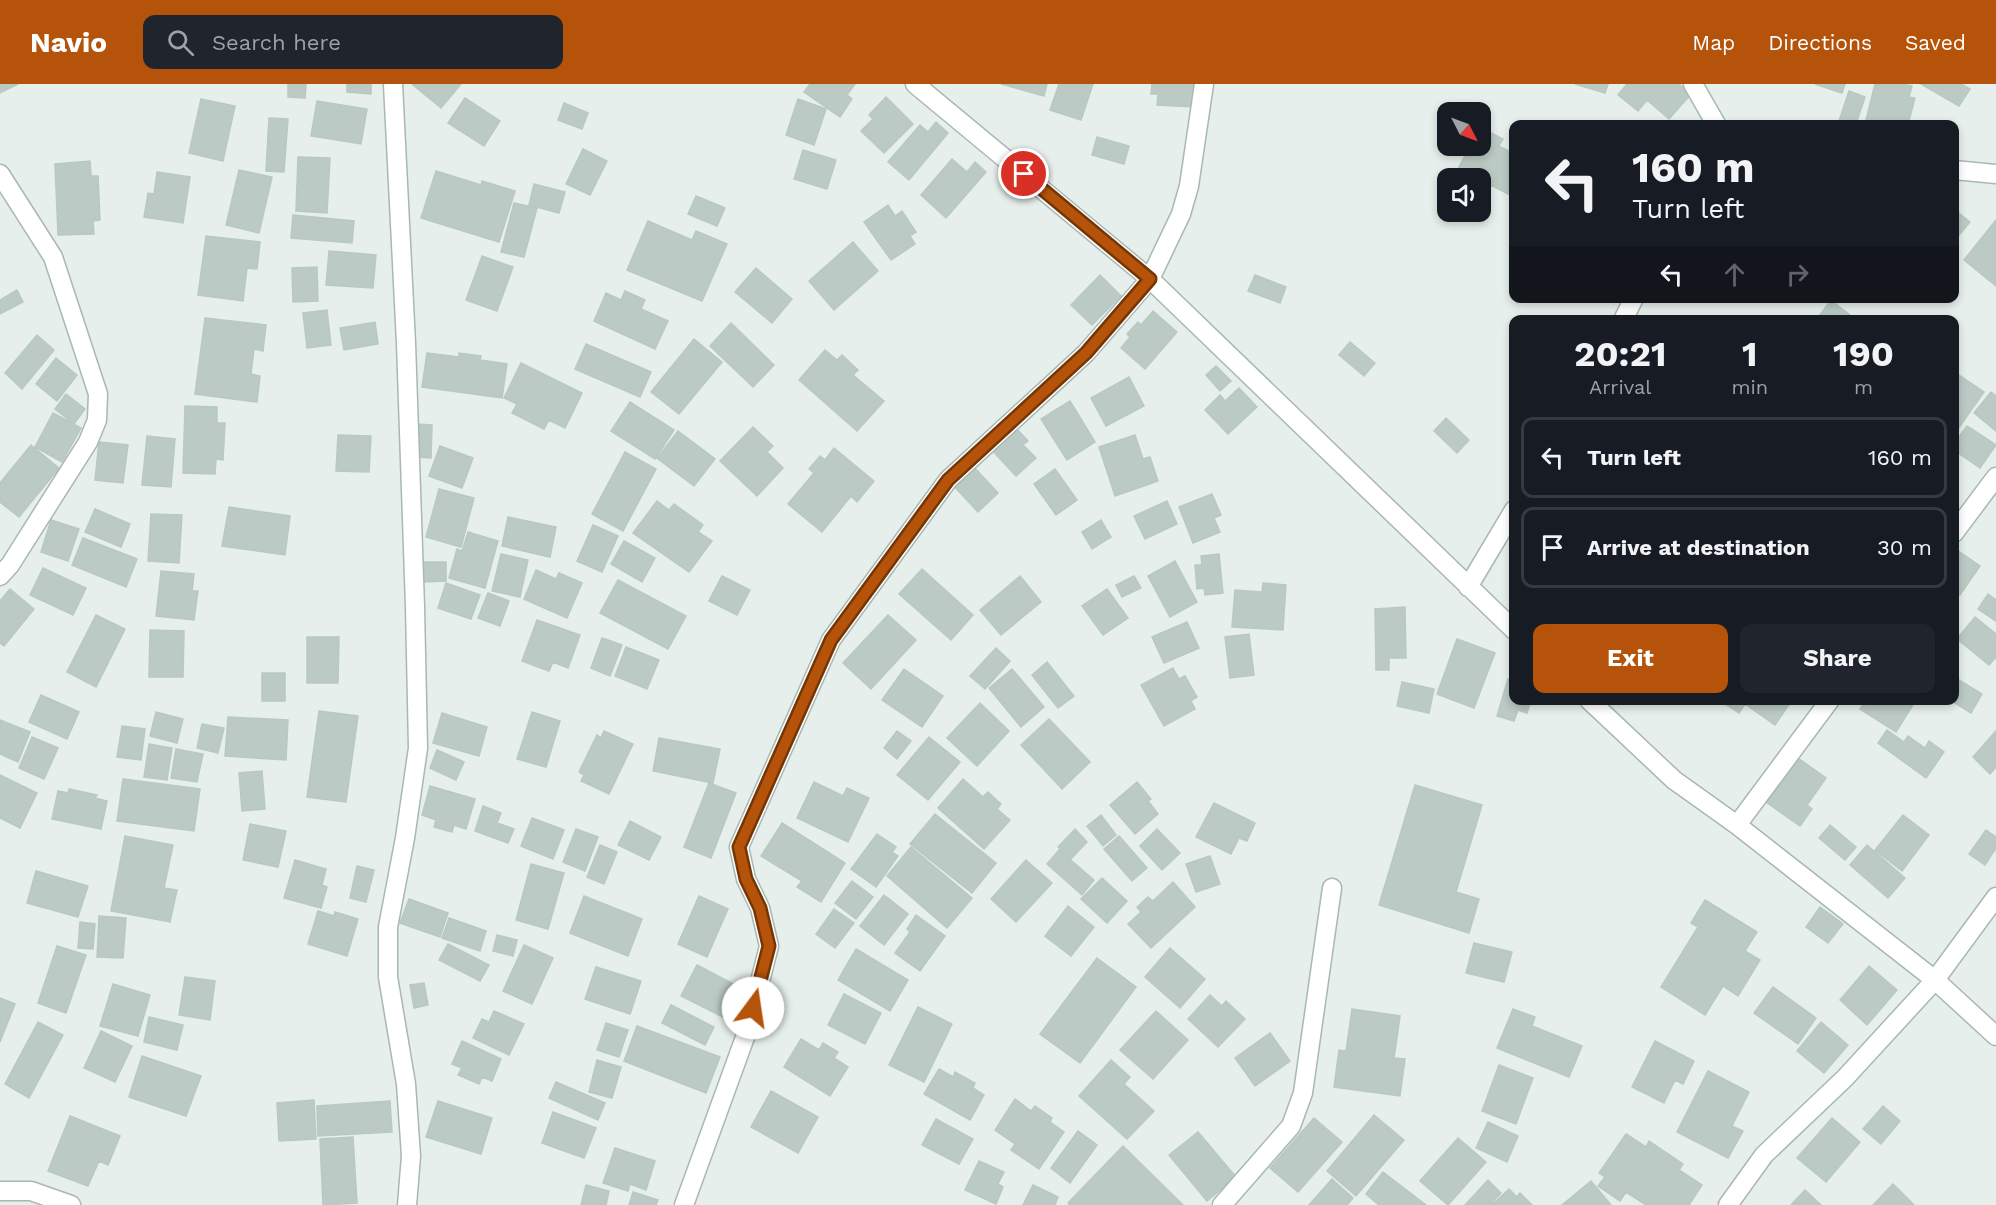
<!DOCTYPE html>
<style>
body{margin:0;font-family:"Work Sans",sans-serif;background:#20242c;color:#f1f3f6;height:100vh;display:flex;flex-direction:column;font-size:22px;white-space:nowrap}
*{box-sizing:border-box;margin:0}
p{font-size:20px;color:#9ea1a6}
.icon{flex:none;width:33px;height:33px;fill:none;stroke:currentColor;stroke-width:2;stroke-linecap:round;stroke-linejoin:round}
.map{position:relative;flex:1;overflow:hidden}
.panel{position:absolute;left:1509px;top:231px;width:450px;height:390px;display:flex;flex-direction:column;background:#171b24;border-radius:12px;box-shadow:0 3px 9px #0003}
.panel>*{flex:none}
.top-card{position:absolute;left:1509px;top:36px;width:450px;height:183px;border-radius:12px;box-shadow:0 3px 9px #0003;background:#171b24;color:#f1f3f6;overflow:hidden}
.needle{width:39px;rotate:132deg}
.fabs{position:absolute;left:1437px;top:18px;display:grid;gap:12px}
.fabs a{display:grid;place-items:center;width:54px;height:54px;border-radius:12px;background:#171b24;box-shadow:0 3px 9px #0003;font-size:30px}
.pin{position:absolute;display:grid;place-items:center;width:51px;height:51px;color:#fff;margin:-26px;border:3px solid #fff;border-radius:50%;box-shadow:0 2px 6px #0007}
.me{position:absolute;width:66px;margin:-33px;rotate:14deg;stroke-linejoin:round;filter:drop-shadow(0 0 4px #0008)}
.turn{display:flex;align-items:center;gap:21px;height:126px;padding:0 24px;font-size:27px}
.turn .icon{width:78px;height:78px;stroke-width:2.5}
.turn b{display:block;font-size:42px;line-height:51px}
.lanes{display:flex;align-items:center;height:57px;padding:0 24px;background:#0003;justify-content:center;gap:30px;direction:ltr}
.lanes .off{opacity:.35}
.eta{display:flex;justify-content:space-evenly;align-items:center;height:102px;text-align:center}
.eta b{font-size:36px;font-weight:700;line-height:42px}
.cta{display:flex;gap:12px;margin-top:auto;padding:12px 24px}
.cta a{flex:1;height:69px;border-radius:12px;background:#b45309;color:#fff;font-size:24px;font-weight:700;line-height:69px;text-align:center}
.cta a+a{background:#20242c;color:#f1f3f6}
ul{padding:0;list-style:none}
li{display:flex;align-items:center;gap:18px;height:81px;margin:0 12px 9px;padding:0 12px;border:3px solid #363941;border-radius:12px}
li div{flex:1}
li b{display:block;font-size:22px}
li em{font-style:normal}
header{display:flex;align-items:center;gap:36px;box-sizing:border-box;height:84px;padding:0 30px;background:#b45309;color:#fff}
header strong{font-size:28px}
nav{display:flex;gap:33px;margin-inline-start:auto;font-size:21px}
.search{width:420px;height:54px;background:#20242c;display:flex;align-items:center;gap:15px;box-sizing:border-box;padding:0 21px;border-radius:12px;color:#9ea1a6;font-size:22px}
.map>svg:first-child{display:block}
.building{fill:#bbcac4;stroke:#b8c9c2;stroke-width:1.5}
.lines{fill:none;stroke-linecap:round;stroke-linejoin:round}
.minor-casing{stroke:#a8b8b2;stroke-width:21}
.minor{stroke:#fff;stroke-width:18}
.route-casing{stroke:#753606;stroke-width:15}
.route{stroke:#b45309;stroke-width:10}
</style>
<header>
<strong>Navio</strong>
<div class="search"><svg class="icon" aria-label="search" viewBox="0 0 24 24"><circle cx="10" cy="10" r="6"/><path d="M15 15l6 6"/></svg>Search here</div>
<nav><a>Map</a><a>Directions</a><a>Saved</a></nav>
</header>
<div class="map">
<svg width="1996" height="1121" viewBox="0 0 1996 1121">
<rect width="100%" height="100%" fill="#e6efeb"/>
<path class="building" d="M0 0H18L0 9Z
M288 0H306L305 14 288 13Z
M347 0H371V10L347 8Z
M412 0H461L441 24Z
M810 0H855L847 11 852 15 840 33 804 8Z
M1001 0H1047L1044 12Z
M1059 0H1093L1081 36 1050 26Z
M1152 0H1195L1194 23 1157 21 1158 10H1151Z
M1575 0H1608L1605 9Z
M1627 0H1679L1691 10 1669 35 1647 16 1638 27 1618 11Z
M1815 0H1845L1842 9Z
M1875 0H1903L1912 2 1909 13 1915 14 1908 40H1865Z
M1921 0H1961L1970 5 1959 22Z
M1849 7 1865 13 1856 40H1838Z
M886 13 913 40 884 69 861 47 873 35 869 31Z
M465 14 500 37 484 62 448 39Z
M201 15 235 22 223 77 189 69Z
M798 15 826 25 814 61 786 51Z
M317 17 367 25 361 60 311 52Z
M564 19 588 29 582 45 558 36Z
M269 34 288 35 284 88 266 87Z
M936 38 948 49 909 96 888 78 920 41 928 48Z
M1480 43 1503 55 1499 62 1514 70V113L1491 101 1487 109 1480 106V94H1472L1473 92 1458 85 1470 62H1480Z
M1097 53 1129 62 1124 80 1092 71Z
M583 65 607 77 590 111 566 100Z
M803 66 836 76 827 105 794 95Z
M298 73 330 74 327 129 296 127Z
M952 75 967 88 975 78 986 88 946 134 921 111Z
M90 77 91 92H98L100 136 93 137 94 150 58 151 55 80Z
M239 86 272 93 259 149 226 141Z
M436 87 481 101 482 97 515 107 499 158 421 134Z
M157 88 190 93 183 139 144 133 148 109 154 110Z
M534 100 565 108 559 129 529 121Z
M696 112 725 124 717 142 688 130Z
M514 119 537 124 524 173 501 168Z
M888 121 895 132 902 127 916 148 910 152 915 160 891 176 864 138Z
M1954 125 1970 138 1954 157Z
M293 131 354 137 352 159 291 154Z
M1996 136V202L1964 176Z
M648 137 692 156 696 147 727 160 702 217 627 186Z
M206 152 260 158 257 185 247 184 243 217 198 211Z
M853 158 878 187 834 226 809 197Z
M329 167 376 171 373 204 326 201Z
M482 172 513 183 497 227 466 216Z
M317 183 318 217 293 218 292 184Z
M756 184 792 215 772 239 735 208Z
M1100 191 1121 212 1092 241 1071 221Z
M1255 191 1286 203 1280 219 1248 207Z
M17 206 23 218 0 230V216Z
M625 207 645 216 641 225 668 237 655 265 594 237 606 209 621 216Z
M1831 216 1851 232 1848 236H1816Z
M327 226 331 261 307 264 303 229Z
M1153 227 1177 248 1145 285 1121 264 1130 253 1127 250 1138 238 1141 241Z
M205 234 266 241 263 267 254 265 251 290 260 292 257 318 195 310Z
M375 238 378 260 344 266 340 244Z
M731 239 774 281 753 303 710 262Z
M37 251 54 266 22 305 5 289Z
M694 255 722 278 679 330 651 308Z
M1350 258 1375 279 1364 292 1339 271Z
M586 260 651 288 640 313 575 285Z
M825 266 837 276 842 271 858 286 853 291 884 317 857 347 799 296Z
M427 269 459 273V269L481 272 480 276 507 280 502 314 422 303Z
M56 274 77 291 57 317 36 300Z
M521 279 582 309 565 344 549 336 544 345 512 329 517 320 504 314Z
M1216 282 1231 297 1220 307 1206 291Z
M1959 291 1984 308 1958 345 1954 343V298Z
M1129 293 1144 322 1106 342 1091 314Z
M1239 304 1257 323 1228 350 1205 326 1220 311 1225 317Z
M1991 308 1996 312V347L1974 329Z
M66 310 85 325 74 340 55 325Z
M1070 317 1095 358 1067 376 1041 335Z
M630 318 674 346 655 375 611 347Z
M185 322 217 323V339H225L223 376 216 375 215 390 183 389Z
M53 329 81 344 62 378 35 363Z
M1446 334 1469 356 1457 369 1434 347Z
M416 340 432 341 431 374 415 373Z
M1014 342 1028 357 1023 361 1036 374 1016 392 990 364Z
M1967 342 1996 361 1980 384 1954 366V360Z
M753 343 773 362 767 368 783 384 757 412 720 377Z
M678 347 715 375 694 402 657 374Z
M338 351 371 352 369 388 336 387Z
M1135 351 1143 375 1150 373 1158 397 1115 412 1099 363Z
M147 352 175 355 171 403 142 401Z
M99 358 128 361 123 399 95 396Z
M31 361 59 384 19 433 0 418V399Z
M440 362 473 374 462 404 429 392Z
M834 364 874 397 857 418 851 412 822 448 788 420 814 389 809 385 820 372 825 376Z
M625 368 656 385 623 447 592 430Z
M972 381 998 409 978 428 952 400Z
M1055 385 1077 416 1056 431 1034 400Z
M439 405 474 414 461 463 426 453Z
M1212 410 1221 431 1214 434 1220 448 1193 459 1179 423Z
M657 417 669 426 674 420 703 441 698 448 712 457 689 488 633 449Z
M1167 417 1177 440 1145 455 1134 432Z
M229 423 290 432 285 471 222 462Z
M95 425 130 440 121 463 85 448Z
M151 430 182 431 179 479 148 477Z
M508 433 556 443 550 473 502 462Z
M51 436 79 445 68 477 41 468Z
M1101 436 1111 453 1092 465 1082 448Z
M593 441 618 452 602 488 577 477Z
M468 448 498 457 485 504 449 494 457 465 462 467Z
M83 454 137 475 126 503 72 481Z
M624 457 655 474 642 498 611 480Z
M1957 466 1980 482 1960 511 1954 507V470Z
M501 470 528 476 520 513 492 507Z
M1219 470 1223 509 1205 511 1204 504 1197 505 1195 481H1202L1201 472Z
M1175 477 1197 518 1170 533 1148 492Z
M421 478H446V497L422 498Z
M43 484 86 504 73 531 30 511Z
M922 485 973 531 951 556 899 510Z
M536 486 556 495 559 489 582 499 567 534 524 515Z
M161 487 194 490 192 507H198L194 536 156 532Z
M722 492 750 506 737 531 709 517Z
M1020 492 1041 518 1001 551 980 526Z
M1134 492 1141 504 1122 513 1116 501Z
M618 496 686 532 668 565 600 529Z
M446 499 480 511 471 535 438 524Z
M1263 499 1286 501 1283 546 1232 543 1235 506 1262 508Z
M10 505 34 525 4 562 0 559V517Z
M1107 505 1128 534 1103 551 1082 522Z
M488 509 509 517 500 542 478 534Z
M1988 510 1996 516V537L1978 525Z
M1405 523 1406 574H1389V586H1376L1375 525Z
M96 531 125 545 96 603 67 588Z
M888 531 916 556 871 605 843 579Z
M1975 533 1996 550V573L1989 581 1957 555Z
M537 536 580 551 568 584 553 578 549 587 522 577Z
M1187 538 1199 564 1164 579 1152 553Z
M150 546 184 547 183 593H149Z
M1249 550 1254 591 1230 594 1225 553Z
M307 553H339L338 599H307Z
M602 554 622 561 610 592 591 584Z
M1457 555 1495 569 1474 624 1437 610Z
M626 563 659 576 647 605 615 592Z
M996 564 1010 577 985 605 970 592Z
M1047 578 1074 612 1058 624 1032 591Z
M1173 584 1179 595 1185 592 1197 613 1191 617 1195 625 1164 642 1141 601Z
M904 585 943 612 922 643 882 616Z
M1012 585 1044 623 1021 643 989 604Z
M262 589H285V617H262Z
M1954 593 1982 610 1971 629 1950 616H1954Z
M1508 595 1514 597V616H1531L1527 629 1518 626 1514 637 1497 632Z
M1402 598 1434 605 1429 629 1397 622Z
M41 611 79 628 67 655 29 638Z
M1719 616H1792L1775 641 1745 620 1739 629Z
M1866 616H1916L1896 648 1860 625Z
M980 619 1009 647 977 682 947 654Z
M319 627 358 632 346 718 307 713Z
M156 628 183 635 177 659 150 652Z
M532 628 560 637 546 683 517 675Z
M442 629 487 643 479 672 433 659Z
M228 633 288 636 286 676 225 672Z
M1049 635 1090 678 1062 705 1021 661Z
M0 636 30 648 18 678 0 670Z
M202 640 224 644 218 669 197 664Z
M122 642 145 645 141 676 117 673Z
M1887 646 1904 658 1908 652 1925 664 1929 657 1944 668 1926 694 1878 659Z
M604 647 633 660 609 710 581 697 584 691 579 688 597 651 601 654Z
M897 647 911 657 897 675 884 664Z
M1996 647V683L1990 690 1973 673Z
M32 653 58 664 44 695 19 684Z
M929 653 960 678 928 716 897 691Z
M659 654 720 665 713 699 653 687Z
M149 660 172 664 167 696 144 693Z
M176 665 203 670 197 698 171 694Z
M437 666 464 678 456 696 430 684Z
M1798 674 1826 694 1807 721 1812 725 1800 742 1766 718Z
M262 687 265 725 242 727 239 689Z
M0 691 37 709 20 744 0 734Z
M123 695 200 705 194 747 117 737Z
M963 695 983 713 988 708 1001 720 997 725 1010 736 984 765 938 724Z
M814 698 843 712 847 704 869 714 848 758 797 734Z
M1137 698 1151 715 1148 717 1158 730 1135 750 1110 721Z
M709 699 736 709 711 774 684 763Z
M1415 701 1482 721 1456 808 1479 815 1469 849 1379 821Z
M430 702 475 715 466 745 454 741 452 748 434 743 436 736 422 731Z
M69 705 97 711 95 714 107 717 101 745 52 735 58 707 68 709Z
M1214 719 1255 739 1247 757 1239 754 1231 770 1196 753Z
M483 722 501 729 497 739 514 745 508 759 475 747Z
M935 730 996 779 972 809 910 760Z
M1101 731 1116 751 1103 762 1087 742Z
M1903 731 1929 751 1902 787 1875 766Z
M532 734 564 746 553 775 521 762Z
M630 737 661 753 649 776 618 761Z
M782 739 845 779 821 818 797 803 802 797 761 772Z
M250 740 286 747 278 783 243 776Z
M1830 741 1856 763 1845 776 1819 754Z
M576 745 598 753 585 787 563 778Z
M1075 745 1087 758 1071 775 1058 763Z
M1157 745 1180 769 1162 786 1140 762Z
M1986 746 1996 753V764L1985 781 1969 770Z
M877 750 896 763 892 768 898 772 876 803 851 785Z
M125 752 173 761 164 804 177 806 170 838 111 827Z
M1119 752 1147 784 1132 797 1104 765Z
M600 761 617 768 604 800 587 793Z
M1867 761 1905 794 1888 814 1850 781Z
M911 763 972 814 947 844 887 792Z
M1059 766 1094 796 1082 811 1047 780Z
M1210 772 1220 800 1196 808 1186 780Z
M295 776 326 785 322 801 327 803 321 824 284 814Z
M1026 776 1052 799 1016 838 991 815Z
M531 780 564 789 548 845 516 836Z
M357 782 374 786 366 818 350 814Z
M36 787 88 802 78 833 27 819Z
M1102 794 1127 817 1107 839 1081 815Z
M852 797 873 813 856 835 835 819Z
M1173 798 1195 823 1151 864 1128 840 1141 828 1137 823 1148 813 1153 817Z
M884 811 908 830 884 861 860 842Z
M584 812 642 835 628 872 570 849Z
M699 812 728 825 707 873 678 860Z
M409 815 448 829 440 853 400 839Z
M1705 816 1757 848 1745 867 1760 876 1738 912 1723 902 1705 931 1661 903 1698 843 1691 839Z
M1068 822 1094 843 1071 872 1045 852Z
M1820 823 1843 840 1828 859 1806 843Z
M834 825 854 839 835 864 816 850Z
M318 827 334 832 335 828 358 835 347 872 308 860Z
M916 831 945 852 920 887 895 869 910 848 907 845Z
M99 832 126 834 123 874 97 873Z
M449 834 486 847 480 867 442 854Z
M80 838 95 840 93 865 78 864Z
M497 851 517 856 513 872 493 867Z
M1474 859 1512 868 1504 898 1466 889Z
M448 860 489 881 480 897 439 876Z
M524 861 553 874 532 920 503 907Z
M57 862 86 871 66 929 38 919Z
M1170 864 1205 895 1180 924 1145 893Z
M856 865 908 896 890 927 838 896Z
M1097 874 1136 903 1080 979 1040 950Z
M697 881 745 906 729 936 681 912Z
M1869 882 1897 906 1867 941 1840 916Z
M596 883 641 897 630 930 585 915Z
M185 893 215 897 210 936 179 931Z
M424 899 428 921 414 924 410 901Z
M113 900 150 911 138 952 100 942Z
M1773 903 1816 934 1798 960 1754 929Z
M844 910 881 929 865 960 828 941Z
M1210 911 1222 922 1226 917 1245 935 1218 963 1188 935Z
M0 914 15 920 0 958Z
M671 921 714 943 705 961 662 939Z
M918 923 952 940 924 998 889 981Z
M1352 925 1400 932 1394 974 1405 975 1400 1012 1334 1003 1339 966 1346 967Z
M1513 925 1535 933 1532 942 1582 962 1569 993 1497 964Z
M494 927 524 940 509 971 473 954 482 935 489 938Z
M1156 927 1188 956 1153 995 1120 966Z
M149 933 183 941 177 966 144 958Z
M38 938 63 951 29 1014 5 1000Z
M1821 938 1848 961 1824 989 1797 967Z
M606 939 628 946 619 973 597 966Z
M637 942 720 973 706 1009 624 977Z
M101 947 132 962 115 998 84 984Z
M1270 949 1290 977 1255 1002 1235 974Z
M801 955 819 966 823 959 838 968 834 974 848 983 830 1012 784 983Z
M462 957 501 975 492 997 482 993 479 1000 458 991 462 984 452 980Z
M1655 957 1694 977 1683 1000 1675 996 1664 1019 1632 1003Z
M142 972 201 992 186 1032 129 1013Z
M597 976 621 983 612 1014 589 1008Z
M1111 976 1130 993 1124 1000 1154 1027 1127 1055 1079 1012Z
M1499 981 1533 994 1516 1040 1482 1027Z
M939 985 953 993 955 988 975 999 973 1004 984 1011 970 1036 924 1010Z
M1708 987 1749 1008 1732 1042 1743 1047 1728 1074 1677 1048Z
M556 998 605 1019 598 1036 549 1014Z
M771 1007 818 1033 798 1069 751 1043Z
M1015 1015 1031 1027 1035 1022 1052 1034 1050 1038 1064 1048 1039 1085 1011 1066 1015 1060 995 1046Z
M314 1016 316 1055 279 1057 277 1019Z
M390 1017 392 1048 318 1052 317 1022Z
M438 1017 492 1034 481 1070 426 1053Z
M1883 1022 1900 1037 1881 1060 1863 1045Z
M553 1028 596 1044 584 1074 542 1059Z
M1374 1031 1404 1056 1356 1112 1327 1087Z
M70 1032 120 1052 108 1081 99 1077 88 1102 48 1087Z
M1314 1034 1342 1058 1298 1108 1270 1084Z
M1832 1034 1860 1058 1826 1098 1797 1074Z
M936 1035 973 1055 959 1080 922 1061Z
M1488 1038 1518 1052 1507 1078 1476 1064Z
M1078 1047 1097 1061 1070 1099 1051 1084Z
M1198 1048 1236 1093 1207 1117 1169 1071Z
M1626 1050 1646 1063 1649 1057 1683 1080 1679 1086 1702 1101 1689 1121H1646L1626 1108 1620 1117 1598 1102 1605 1093 1599 1089Z
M353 1053 357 1119 323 1121 320 1055Z
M1458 1054 1486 1078 1448 1121 1420 1097Z
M1123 1062 1183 1121H1070L1068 1119Z
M615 1064 655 1077 646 1106 630 1100 628 1107 603 1099Z
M979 1077 1004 1088 998 1100 1003 1103 996 1120 965 1106Z
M1383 1088 1426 1121H1379L1366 1110Z
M1332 1095 1353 1114 1347 1121H1309Z
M1488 1096 1501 1109 1490 1121H1465Z
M1591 1097 1611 1121H1562Z
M1893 1100 1914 1121H1873Z
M586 1101 609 1107 606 1121H581Z
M1033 1101 1058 1113 1055 1121H1023Z
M1509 1105 1517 1113 1520 1109 1532 1121H1492Z
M1805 1106 1821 1121H1791Z
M633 1108 658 1116 656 1121H629Z"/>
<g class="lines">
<defs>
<path id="minor" d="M393 0 406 259 415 523 418 664 405 754 388 843V893L406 1000 411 1072 407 1121
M915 0 1150 195 1514 546
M1693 0 1716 40
M1954 86 1996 90
M0 90 53 173 98 310 97 336 88 358 10 481 0 492
M1623 236 1634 214
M1954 449 1996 393
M1468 503 1514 426
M1589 616 1674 696 1737 741 1935 896 1996 952
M1737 741 1830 616
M0 1107H31L71 1121
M684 1121 748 945 769 862 760 824 746 795 739 763 831 556 948 396 1086 269 1150 195 1181 130 1189 102 1204 0
M1222 1121 1291 1042 1303 1009 1332 804
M1728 1121 1764 1071 1845 994 1935 896 1996 813"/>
</defs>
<use href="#minor" class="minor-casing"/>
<use href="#minor" class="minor"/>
</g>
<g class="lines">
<defs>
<path id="route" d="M753 924 769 862 760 824 746 795 739 763 831 556 948 396 1086 269 1150 195 1024 90"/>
</defs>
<use href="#route" class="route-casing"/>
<use href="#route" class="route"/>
</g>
</svg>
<div class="fabs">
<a><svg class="needle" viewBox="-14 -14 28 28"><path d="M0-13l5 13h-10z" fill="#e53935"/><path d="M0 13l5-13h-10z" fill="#9ea1a6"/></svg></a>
<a><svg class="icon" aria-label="sound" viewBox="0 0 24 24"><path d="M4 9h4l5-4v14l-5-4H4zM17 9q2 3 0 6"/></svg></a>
</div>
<div class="pin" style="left:1024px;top:90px;background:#d93025"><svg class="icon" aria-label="arrive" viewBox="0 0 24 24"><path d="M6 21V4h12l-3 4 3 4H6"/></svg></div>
<svg class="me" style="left:753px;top:924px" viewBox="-20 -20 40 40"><circle r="19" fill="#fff"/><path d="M0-13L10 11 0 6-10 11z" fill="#b45309"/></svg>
<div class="top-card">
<div class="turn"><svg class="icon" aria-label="left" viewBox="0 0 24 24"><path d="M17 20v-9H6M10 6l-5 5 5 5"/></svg><div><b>160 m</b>Turn left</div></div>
<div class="lanes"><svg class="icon" aria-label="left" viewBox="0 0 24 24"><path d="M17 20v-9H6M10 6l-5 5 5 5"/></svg><svg class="icon off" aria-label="ahead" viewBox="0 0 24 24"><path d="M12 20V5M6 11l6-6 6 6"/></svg><svg class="icon off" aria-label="right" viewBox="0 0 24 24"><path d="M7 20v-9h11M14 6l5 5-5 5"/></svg></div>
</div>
<section class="panel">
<div class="eta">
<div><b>20:21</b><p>Arrival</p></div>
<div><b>1</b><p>min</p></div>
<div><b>190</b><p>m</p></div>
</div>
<ul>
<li><svg class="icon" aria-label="left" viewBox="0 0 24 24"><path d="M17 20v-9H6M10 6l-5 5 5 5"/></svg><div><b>Turn left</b></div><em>160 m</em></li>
<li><svg class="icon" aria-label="arrive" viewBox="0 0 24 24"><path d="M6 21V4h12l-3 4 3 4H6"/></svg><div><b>Arrive at destination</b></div><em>30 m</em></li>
</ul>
<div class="cta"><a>Exit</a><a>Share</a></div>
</section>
</div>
